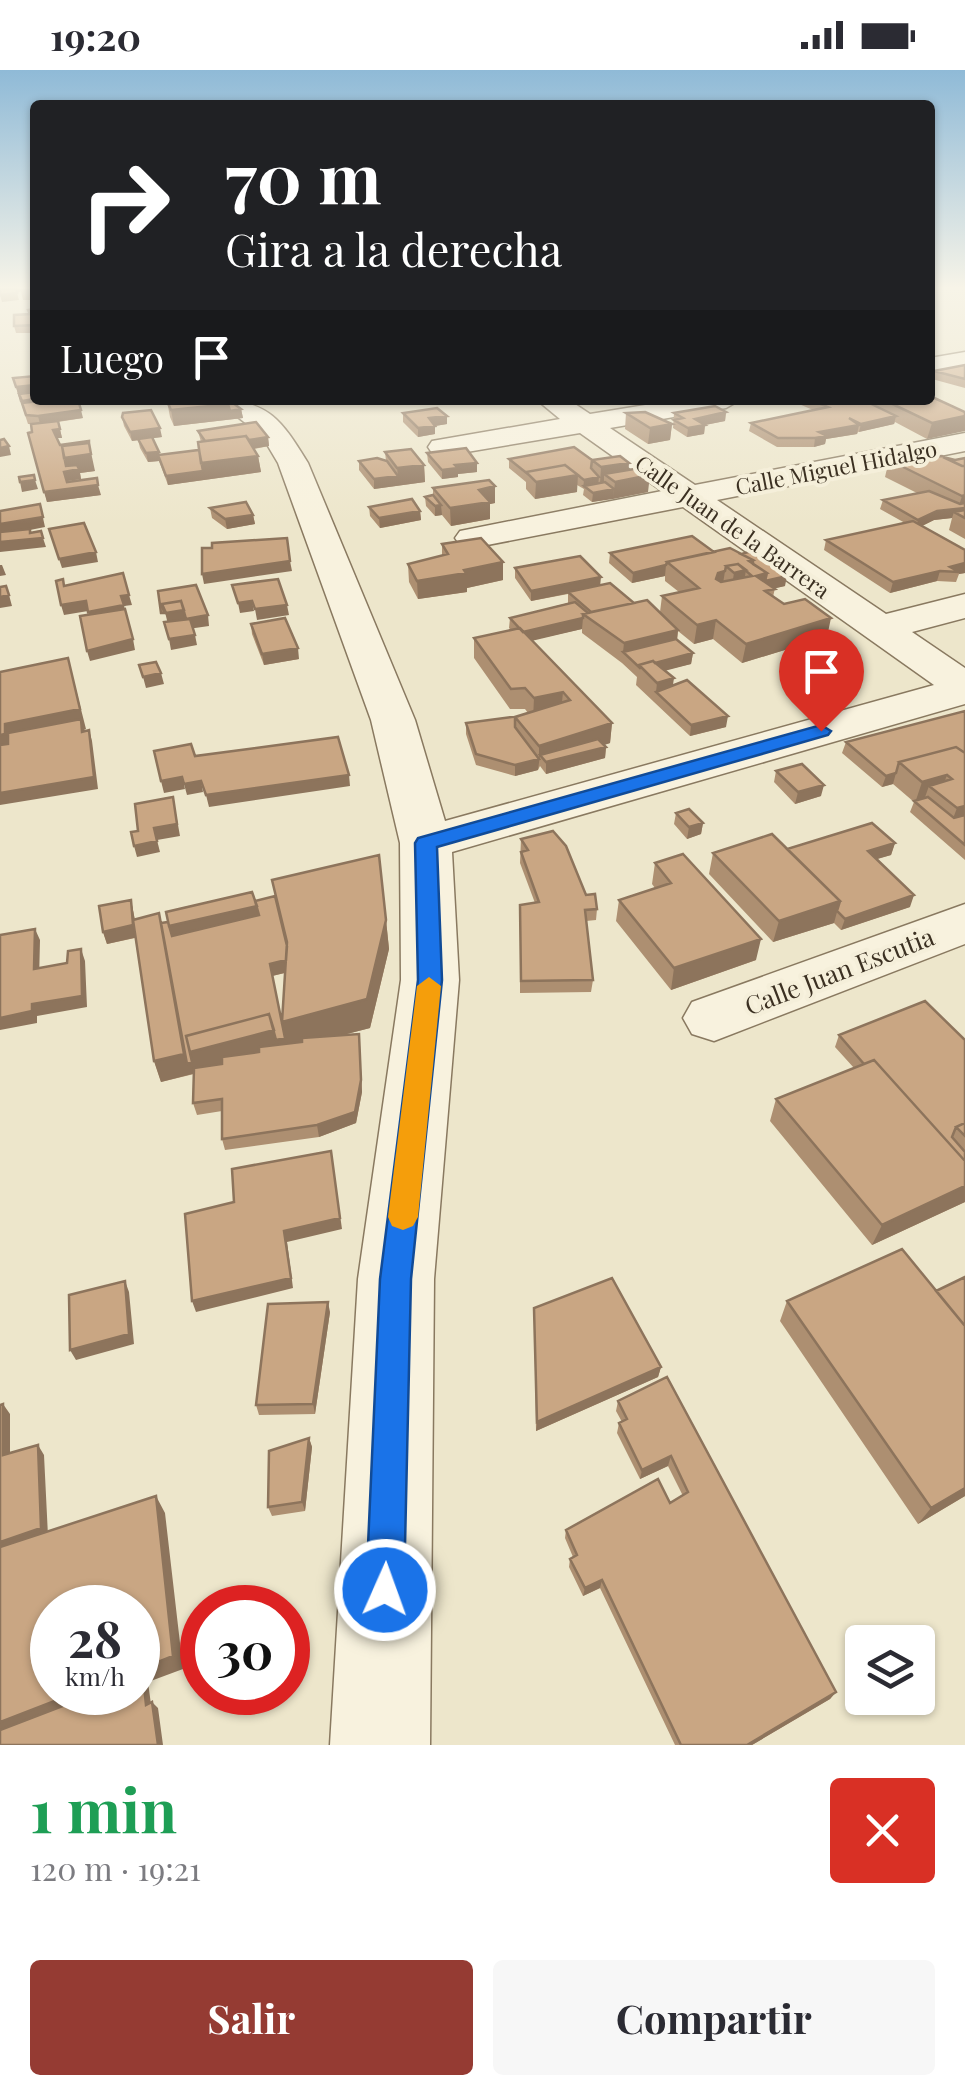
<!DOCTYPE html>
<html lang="es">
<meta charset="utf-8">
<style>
body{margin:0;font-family:"Playfair Display",serif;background:#f7f7f7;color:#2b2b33;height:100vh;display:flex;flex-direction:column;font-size:38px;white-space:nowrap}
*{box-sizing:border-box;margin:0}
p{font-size:32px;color:#7c7c81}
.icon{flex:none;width:55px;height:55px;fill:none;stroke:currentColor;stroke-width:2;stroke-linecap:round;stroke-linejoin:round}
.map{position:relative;height:1675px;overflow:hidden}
.details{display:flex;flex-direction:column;background:#fff;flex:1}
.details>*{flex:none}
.top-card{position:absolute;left:30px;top:30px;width:905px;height:305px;border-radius:10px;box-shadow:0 2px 8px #0004;background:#202124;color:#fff;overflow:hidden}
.fabs{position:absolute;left:845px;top:1555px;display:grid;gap:20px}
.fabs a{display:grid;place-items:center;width:90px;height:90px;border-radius:10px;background:#fff;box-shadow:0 2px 8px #0004;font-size:50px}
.speed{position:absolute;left:30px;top:1515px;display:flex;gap:20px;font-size:50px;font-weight:700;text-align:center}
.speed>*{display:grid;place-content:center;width:130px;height:130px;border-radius:50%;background:#fff;box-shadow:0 2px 8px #0004;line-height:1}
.speed small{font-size:25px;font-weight:400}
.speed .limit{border:15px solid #d22;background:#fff;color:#111}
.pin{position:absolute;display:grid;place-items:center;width:85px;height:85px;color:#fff;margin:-102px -42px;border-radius:50% 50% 50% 0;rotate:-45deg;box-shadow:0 0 10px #0007}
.pin .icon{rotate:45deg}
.me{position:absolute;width:110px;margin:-55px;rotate:2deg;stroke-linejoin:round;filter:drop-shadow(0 0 8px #0008)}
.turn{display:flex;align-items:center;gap:35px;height:210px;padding:0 30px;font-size:45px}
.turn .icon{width:130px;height:130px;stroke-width:2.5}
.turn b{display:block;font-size:70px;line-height:85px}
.then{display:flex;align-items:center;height:95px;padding:0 30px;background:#0003;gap:20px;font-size:38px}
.round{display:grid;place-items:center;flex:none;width:105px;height:105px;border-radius:10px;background:#f7f7f7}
.head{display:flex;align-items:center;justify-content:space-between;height:170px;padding:0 30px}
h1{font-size:60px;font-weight:700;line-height:75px;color:#1e9e55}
.button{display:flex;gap:20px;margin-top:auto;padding:20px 30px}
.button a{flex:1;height:115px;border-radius:10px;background:#953b33;color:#fff;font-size:40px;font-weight:700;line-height:115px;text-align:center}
.button a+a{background:#f7f7f7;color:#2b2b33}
.status{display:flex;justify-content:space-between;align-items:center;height:70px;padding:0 50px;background:#fff;direction:ltr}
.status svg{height:28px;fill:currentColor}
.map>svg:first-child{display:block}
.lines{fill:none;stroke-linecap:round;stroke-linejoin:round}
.minor-casing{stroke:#897960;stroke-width:3}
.minor{fill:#f8f2de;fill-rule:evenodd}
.wall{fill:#ad8f71;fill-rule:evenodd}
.shaded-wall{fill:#8d745c}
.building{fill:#c9a683;stroke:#8d745c;stroke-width:2.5;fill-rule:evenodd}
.route{fill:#1a73e8;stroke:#114b97;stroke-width:2.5}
.slow{fill:#f59e0b}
.labels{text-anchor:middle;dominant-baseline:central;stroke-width:8;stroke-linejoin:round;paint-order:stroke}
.far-street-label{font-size:22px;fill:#3b3022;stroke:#f5efda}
.street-label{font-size:25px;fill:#3b3022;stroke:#f5efda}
</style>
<div class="status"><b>19:20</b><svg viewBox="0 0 49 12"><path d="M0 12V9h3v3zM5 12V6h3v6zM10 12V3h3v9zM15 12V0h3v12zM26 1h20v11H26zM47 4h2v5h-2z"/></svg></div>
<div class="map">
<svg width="965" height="1675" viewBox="0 0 965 1675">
<rect width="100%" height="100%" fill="#ede6cb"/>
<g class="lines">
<defs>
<path id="minor" d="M965 282V298L930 304V288Z
M216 330C269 330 282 351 308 393L415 650 445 751 934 615 683 437 472 478 460 475 455 468 460 461 662 421 580 363 443 386 432 383 428 377 432 371 560 349 537 330H569L590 344 676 330H740L726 338 610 358 695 415 965 363V381L717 430 886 544 965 524V548L912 562 965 598V634L452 782 459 910 434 1209 430 1675H330L358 1209 401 910 400 773 371 650 278 393 262 366Z
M965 834V874L714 971 692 964 683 948 692 932Z"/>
</defs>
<use href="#minor" class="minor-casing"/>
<use href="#minor" class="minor"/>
</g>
<path class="wall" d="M35 239V263H16L14 256Z
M965 295V318L932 309 934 301Z
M13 308 35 330 83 348 58 352 62 368H57L60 375 95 401 80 403 81 409 67 411V412L101 425 47 432 32 362V354H28Z
M800 330H930L965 342 927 369 895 352 894 354 858 362 857 364 826 369 825 374 814 377H777L749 361 751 353 813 340 799 334Z
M167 331 234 335 241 339 243 348 174 356 170 347Z
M726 342 725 351 705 355 704 364 687 367 673 358 674 343Z
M403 343 447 354 435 356V364L418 367 403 352Z
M626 343 672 354 670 370 648 374 625 359Z
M122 347 162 367 152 368 160 385 199 380 201 372 198 361 268 367 269 376 254 379 258 386 261 402 168 415 159 391 148 392 140 378 138 370 132 371 124 356Z
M385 382 424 395 425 412 374 419 359 400V391H386Z
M427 383 477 402 458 404V407L442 409 428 392Z
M965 388V469L949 460 952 448 934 450 922 456 965 480V503L959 504 956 512 937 511 890 523 824 480 826 470 905 453 880 439 883 430 917 423 885 407 889 390H955Z
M509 389 592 390 629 400 648 422 592 432 583 425 584 419 577 415V422L535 429 526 419V412L509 398Z
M495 416V433L490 434V449L451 456 442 445 435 446 426 436 425 427 433 425V418Z
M369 437 420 441 421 450 380 458 370 446Z
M210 438 253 445 255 454 227 459 212 448Z
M442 474 503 510 467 518V522L418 529 409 512 408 494 442 486Z
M714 482 785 516 775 518 773 527 827 567 742 593 713 569 694 574 678 561 677 570 693 583 691 594 665 600 673 615 726 657 690 666 636 615 637 607 622 593 582 563V559L532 570 612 653 610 673 604 675 606 677 605 688 546 704 540 696 538 700 515 706 476 695 466 664V653L519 646 528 643 525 639H510L474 588V568L511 560 509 558 510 548 568 533V524L531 531 515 508V498L600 515 634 533 660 542 662 526 679 522 665 511V506L632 513 609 493 610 483Z
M251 554 299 589 264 595 252 564Z
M965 641V790L910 742 914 732 893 714 882 717 842 683 846 672Z
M776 701 821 726 795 734 774 712Z
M676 743 703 753 701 764 687 769 674 754Z
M521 769 586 825 597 839 596 850 586 851 593 910 591 922 520 923V835L535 833 520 793Z
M895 773 891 785 876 789 910 837 841 860 834 853 773 872 709 804 713 783Z
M655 793 756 890 671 920 616 851 619 830 655 818 652 814Z
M272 810 386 850 389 879 370 958 343 965 360 976 362 1022 356 1053 319 1067 225 1080 222 1069V1041L197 1045 193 1033 194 1004 161 1012 154 991 135 868 107 874 103 862 131 830 135 850 159 843 161 853 275 826ZM285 903 282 951 272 906Z
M839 965 965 970V1132L872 1175 770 1051 776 1029 854 998 835 977Z
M965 1207V1426L918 1454 780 1251 787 1231 936 1221Z
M534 1238 661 1297 658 1307 536 1361Z
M330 1242 315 1344 259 1345 256 1335Z
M667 1307 836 1622 830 1629 752 1675H675L600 1518 583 1526 569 1497 570 1489 573 1487 565 1468 566 1460 670 1433 683 1426 668 1396 640 1409 617 1363 619 1353 622 1352 616 1341 618 1331Z
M309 1368 312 1377 305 1441 272 1446 268 1437Z"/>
<path class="shaded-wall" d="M16 219H35V230H23L21 221 17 223Z
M17 223 19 230 2 232 0 225Z
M35 313V330H48L24 339 19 324 21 332H20L16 317Z
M644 330H665L644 333Z
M229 334 241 339 243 348 174 356 171 340Z
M81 340 83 348 40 354 38 346Z
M726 342 725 351 705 355 704 364 687 367 688 358 695 349Z
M447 346V354L435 356V364L418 367V358L429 348Z
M896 346 894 354 859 362 861 354Z
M965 346V361L927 369 932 353Z
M672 354 670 370 648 374 650 358Z
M859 355 857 364 826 369 825 374 814 377 815 368 819 362Z
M160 358 162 367 132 371 130 362Z
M60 359 62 368H55L53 360Z
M268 367 269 376 210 386 208 377Z
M89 373 95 401 80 403 81 409 67 411 64 402V383Z
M9 376 11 385 0 387V378Z
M159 382 161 390 158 385 159 391 148 392 146 383Z
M258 386 261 402 168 415 166 406 201 393Z
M477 393V402L458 404V407L442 409V400L455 395Z
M629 393 628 409 650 405 648 422 613 429 615 412 604 404V414H600L601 397Z
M424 395 425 412 374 419V409L398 406 397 398Z
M578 405 577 422 535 429 536 412Z
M599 407 598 416H584L583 419 584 410Z
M35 410 38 419 22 422 20 412Z
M98 415 101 425 47 432 44 422Z
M495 416V433L490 434V449L451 456 450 438 479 420Z
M614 419 613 429 592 432 593 423Z
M965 425V447L954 442 952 448 934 450 916 459 918 450 937 441 958 439 962 426Z
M40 434 45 457 30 460 33 469 43 468 46 477 0 482V454Z
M441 435 442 445 435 446V436Z
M420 441 421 450 380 458 379 448Z
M253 445 255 454 227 459 225 449Z
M96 482 98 492 62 498 59 489Z
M290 491 292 501 204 514 202 504Z
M503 492V510L467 518V522L418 529 417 511Z
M965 493V503L959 504V502L950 497Z
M0 495H2L6 505 0 506Z
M666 495 665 506 632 513 633 503Z
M746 500 742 525 730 527 734 503Z
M725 501 722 520 716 509 718 503Z
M940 501 937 511 890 523 893 512Z
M767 503 787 506 785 516 752 524 756 506Z
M601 507 600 517 531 531V521Z
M9 525 12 536 0 538V527Z
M129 525 132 535 124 536 127 546 91 552 88 542 121 526Z
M86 531 88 541 64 545 61 535Z
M252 531 254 541 240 543 238 533Z
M287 535 289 545 257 550 255 539Z
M184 540 188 559 170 563 165 542Z
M208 545 209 556 188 559 186 549Z
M583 548 582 559 523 573V562Z
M831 548 827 567 742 593 746 574Z
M716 550 713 569 694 574 697 555Z
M678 560 676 579 623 582 624 573Z
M195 565 197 575 171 580 169 569Z
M133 569 135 580 90 591 87 581Z
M298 578 299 589 264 595 262 584Z
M693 583 691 594 649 605 640 596Z
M68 588 86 659 84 660 85 673 0 687V665L5 654Z
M161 603 164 614 146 618 143 607Z
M674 608 671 628 656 622 657 613Z
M563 622 561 642 533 649 534 628Z
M728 646 726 657 690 666 691 655Z
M612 653 610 673 567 687 606 677 605 688 546 704V692L540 685 538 700 515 706V695L539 689V676Z
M89 660 92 671 98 719 0 735V723Z
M896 703 893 714 882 717 886 706Z
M349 705 350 716 209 737 206 725Z
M947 705 940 724 929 716 924 730 915 733 922 712Z
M182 707 185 719 164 723 161 711Z
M201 711 203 722 187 725 184 714Z
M824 715 821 726 795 734 798 722Z
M173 727 180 766 157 770 160 782 137 787 134 776 154 758Z
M965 736V745L949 759 957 738Z
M703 753 701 764 687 769 689 757Z
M895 773 891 785 864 793 868 781Z
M914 825 910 837 841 860 845 849Z
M131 830 138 867 107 874 103 862Z
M840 831 834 853 773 872 779 851Z
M257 836 261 857 175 878 169 856Z
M159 843 190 982 282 952 386 850 389 879 370 958 161 1012 154 991Z
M35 859 40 870 39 911 34 899Z
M761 869 756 890 671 920 674 898Z
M81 879 85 891 87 937 37 946V953L0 960V948L32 934Z
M290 889 292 901 272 906 270 894Z
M359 964 362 1022 356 1053 319 1067 317 1055Z
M331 1081 342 1159 287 1172 293 1218 196 1242 192 1231 284 1161Z
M965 1116V1132L872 1175 882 1155Z
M125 1211 129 1222 134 1274 76 1290 70 1280Z
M328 1232 330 1242 315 1344 313 1334Z
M661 1297 658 1307 536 1361 537 1352Z
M3 1334 10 1344V1395L3 1385Z
M309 1368 312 1377 305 1441 302 1432Z
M38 1375 44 1385 48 1466 0 1483V1472Z
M671 1386 668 1396 640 1409 642 1400Z
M965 1418V1426L918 1454 931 1438Z
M156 1426 165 1443 183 1599 148 1612 152 1642 146 1635 138 1617V1600Z
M602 1510 600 1518 583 1526 585 1518Z
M78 1622H122L0 1670V1652Z
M836 1622 830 1629 752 1675H747Z
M152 1632 158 1638 163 1675H158Z"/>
<path class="building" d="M0 219H16L17 223 0 225Z
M35 239V255L14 256V245L30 244 28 240Z
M965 295V309L934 301Z
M35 306V315L16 317 13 308Z
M35 322V329L22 331 19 324Z
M930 326 965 342V346L932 353 884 330H930Z
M47 330H78L81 340 38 346 26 345 22 333Z
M176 330H227L229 334 171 340 167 331Z
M227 330H229L241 339 230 341Z
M811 330H863L896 346 861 354 849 348 859 355 819 362 827 366 815 368H778L751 353 828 337Z
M715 336 726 342 695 349 705 355 688 358 674 350 683 348 674 343Z
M437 338 447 346 429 348 435 356 418 358 403 343Z
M151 340 160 358 130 362 122 347 123 343Z
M645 342 672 354 650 358 626 343Z
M58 351 60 359 53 360 60 375 89 371V373L62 376 66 396 77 395 79 399 64 402 67 412 97 408 98 415 44 422 28 363 32 362 31 354Z
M256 352 268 367 249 370 246 366 205 371 198 361Z
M246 366 258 386 201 393 198 372Z
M152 367 159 382 146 383 138 369Z
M4 369 9 376 0 378V370Z
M89 373 91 384 64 388 62 376Z
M574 377 592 390 591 398 599 407 584 410 565 395 526 402 529 405 509 389Z
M466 378 477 393 455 395 458 398 442 400 427 383Z
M411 379 424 395 397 398 385 382Z
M199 380 203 401 166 406 158 385Z
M620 386 629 393 601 397 592 390Z
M942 386 962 396H965V425L962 426 889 390Z
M943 387 955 390 965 388V396H962Z
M377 388 387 391 398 406 374 409 359 391Z
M565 395 578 405 536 412 526 402Z
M640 398 650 405 615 412 604 404Z
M34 405 35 410 20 412 19 407Z
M489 410 495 416 479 420 490 432 450 438 433 418Z
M605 412 614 419 593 423 584 416Z
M929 421 960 434 965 433V438L937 441 918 450 883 430Z
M433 425 441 435 435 436 425 427Z
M412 429 420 441 379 448 369 437Z
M246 432 253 445 225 449 210 438Z
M40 434 43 447 0 454V441Z
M965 440V448L954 442Z
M913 451 965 480V493L950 497 959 502 940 501 893 512 826 470Z
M84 453 96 482 59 489 49 459Z
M30 459V463L41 461 43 468 0 472V462Z
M692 466 714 482 667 492 666 495 633 503 610 483Z
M287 468 290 491 202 504V478H212V473Z
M481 468 503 492 464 500 466 503 417 511 408 494 448 484 442 474Z
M730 478 753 490 749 491 767 503 756 506 775 519 765 521 784 534 805 529 831 548 746 574 716 550 697 555 662 526 699 518 667 492ZM738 494 752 506 721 512 716 509 718 503 725 501 726 496Z
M752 481 787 506 765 511 767 503 753 494V490L741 484Z
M580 486 601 507 531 521 515 498Z
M738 494 746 500 734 503 726 496Z
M123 503 129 525 121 526 124 535 88 542 86 531 61 535 56 511 63 509 64 516Z
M278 509 287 535 255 539 252 531 238 533 232 515Z
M610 513 634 533 591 542 568 522Z
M196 515 208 545 186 549 181 531 162 534 164 543H161L158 521Z
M6 516 9 525 0 527V517Z
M647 530 678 560 624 573 583 544Z
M181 531 184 540 166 543 162 534Z
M575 532 588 543 583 544V548L523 562 510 548Z
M125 539 133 569 87 581 80 546Z
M285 548 298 578 262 584 251 554Z
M190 549 195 565 169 569 164 552Z
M520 558 612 653 539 676 515 647 570 630 563 622 534 628 525 618 511 619 474 568Z
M676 569 693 583 655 593 653 591 639 595V597L623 582Z
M68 588 80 639 5 654V664L0 665V602Z
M653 591 674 608 657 613 639 595Z
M156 592 161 603 143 607 139 595Z
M687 610 728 646 691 655 656 622Z
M965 641V683L956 677 899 692 896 703 886 706 846 672Z
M519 646 515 647V657L539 689 515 695 476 684 466 653Z
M81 649 82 662 89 660 94 707 0 723V675L8 674V663Z
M338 667 349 705 206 725 201 711 184 714 182 707 161 711 154 681 191 674 195 686Z
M598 669 606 677 546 692 540 685Z
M956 677 965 683V736L957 738 929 716 952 709 947 705 922 712 899 692Z
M802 694 824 715 798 722 776 701Z
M173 727 177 754 154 758 157 771 134 776 131 762 138 761 135 734Z
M928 727 954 748 965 745V775L914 731Z
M689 739 703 753 689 757 676 743Z
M872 753 895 773 868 781 914 825 845 849 837 841 840 831 787 779Z
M553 761 566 776 586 825 595 824 597 839 585 840 593 910 521 911 520 835 539 832 521 782 528 780 521 769Z
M772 764 840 831 779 851 713 783Z
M683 784 761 869 674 898 619 830 671 813 655 793Z
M379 785 386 850 367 929 282 952 287 872 272 810Z
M252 822 257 836 169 856 166 842Z
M275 826 287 876 286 890 270 894 285 968 276 970 269 944 186 966 192 992 187 994 161 853 168 852 172 866 259 845 255 831Z
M131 830 133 855 103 862 99 836Z
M159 843 184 984 154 991 133 850Z
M35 859 34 899 67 893 68 881 81 879 82 926 32 934V941L0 948V865Z
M925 931 965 970V1053L956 1057 952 1067 965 1082V1091L874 990 864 994 839 965Z
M269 944 274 960 190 982 186 966Z
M359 964 361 1010 355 1042 317 1055 222 1069V1029L193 1033 194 998 222 994V987L259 982V977L302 972V968Z
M874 990 965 1091V1116L882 1155 776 1029Z
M965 1053V1066L956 1057Z
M331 1081 340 1148 284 1161 291 1208 192 1231 185 1144 234 1132 232 1099Z
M902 1179 965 1256V1418L931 1438 787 1231Z
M965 1207V1256L936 1221Z
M612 1208 661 1297 537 1352 534 1238Z
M125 1211 129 1264 70 1280 69 1225Z
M328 1232 313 1334 256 1335 268 1234Z
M667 1307 836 1622 747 1675H681L602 1510 585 1518 570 1489 577 1485 566 1460 658 1409 670 1433 688 1422 671 1386 642 1400 619 1353 627 1349 618 1331Z
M3 1334V1385L38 1375 41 1458 0 1472V1335Z
M309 1368 302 1432 268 1437 269 1381Z
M156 1426 173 1586 138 1600V1538H52V1622H78L0 1652V1477Z
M143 1606 146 1635 152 1632 158 1675H0V1660L99 1622H138V1608Z"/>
<linearGradient id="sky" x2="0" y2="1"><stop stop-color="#8fbad7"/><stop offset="0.48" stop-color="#f7f4e8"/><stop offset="1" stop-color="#f7f4e8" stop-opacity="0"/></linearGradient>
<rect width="965" height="454" fill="url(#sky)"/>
<path class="route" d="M821 655 831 661 828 665 437 777 442 910 411 1209 404 1520 399 1533 385 1539 372 1533 366 1520 380 1209 418 910 415 773 418 768Z"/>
<path class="slow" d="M429 907 441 916 418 1147 413 1156 403 1160 392 1156 388 1147 417 916Z"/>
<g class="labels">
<g class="far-street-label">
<text transform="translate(836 397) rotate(-11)">Calle Miguel Hidalgo</text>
<text transform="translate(733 456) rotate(35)">Calle Juan de la Barrera</text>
</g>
<g class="street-label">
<text transform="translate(839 900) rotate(-21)">Calle Juan Escutia</text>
</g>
</g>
</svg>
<div class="fabs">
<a><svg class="icon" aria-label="layers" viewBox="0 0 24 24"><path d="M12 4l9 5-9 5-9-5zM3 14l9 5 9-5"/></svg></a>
</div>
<div class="speed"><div>28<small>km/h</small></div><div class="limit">30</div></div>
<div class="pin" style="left:821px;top:661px;background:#d93025"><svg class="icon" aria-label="arrive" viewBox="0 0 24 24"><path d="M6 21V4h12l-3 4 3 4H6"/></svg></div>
<svg class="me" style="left:385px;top:1520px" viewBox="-20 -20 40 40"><circle r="17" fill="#1a73e8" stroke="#fff" stroke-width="3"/><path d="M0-11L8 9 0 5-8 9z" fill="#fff"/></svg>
<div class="top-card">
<div class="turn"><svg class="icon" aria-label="right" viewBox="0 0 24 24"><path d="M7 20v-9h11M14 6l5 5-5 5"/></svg><div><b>70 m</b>Gira a la derecha</div></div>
<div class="then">Luego<svg class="icon" aria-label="arrive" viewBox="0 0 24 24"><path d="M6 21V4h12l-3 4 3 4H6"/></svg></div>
</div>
</div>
<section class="details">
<div class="head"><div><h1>1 min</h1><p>120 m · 19:21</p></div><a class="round" style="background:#d93025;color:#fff"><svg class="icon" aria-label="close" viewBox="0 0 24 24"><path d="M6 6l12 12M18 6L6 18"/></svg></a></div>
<div class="button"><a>Salir</a><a>Compartir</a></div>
</section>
